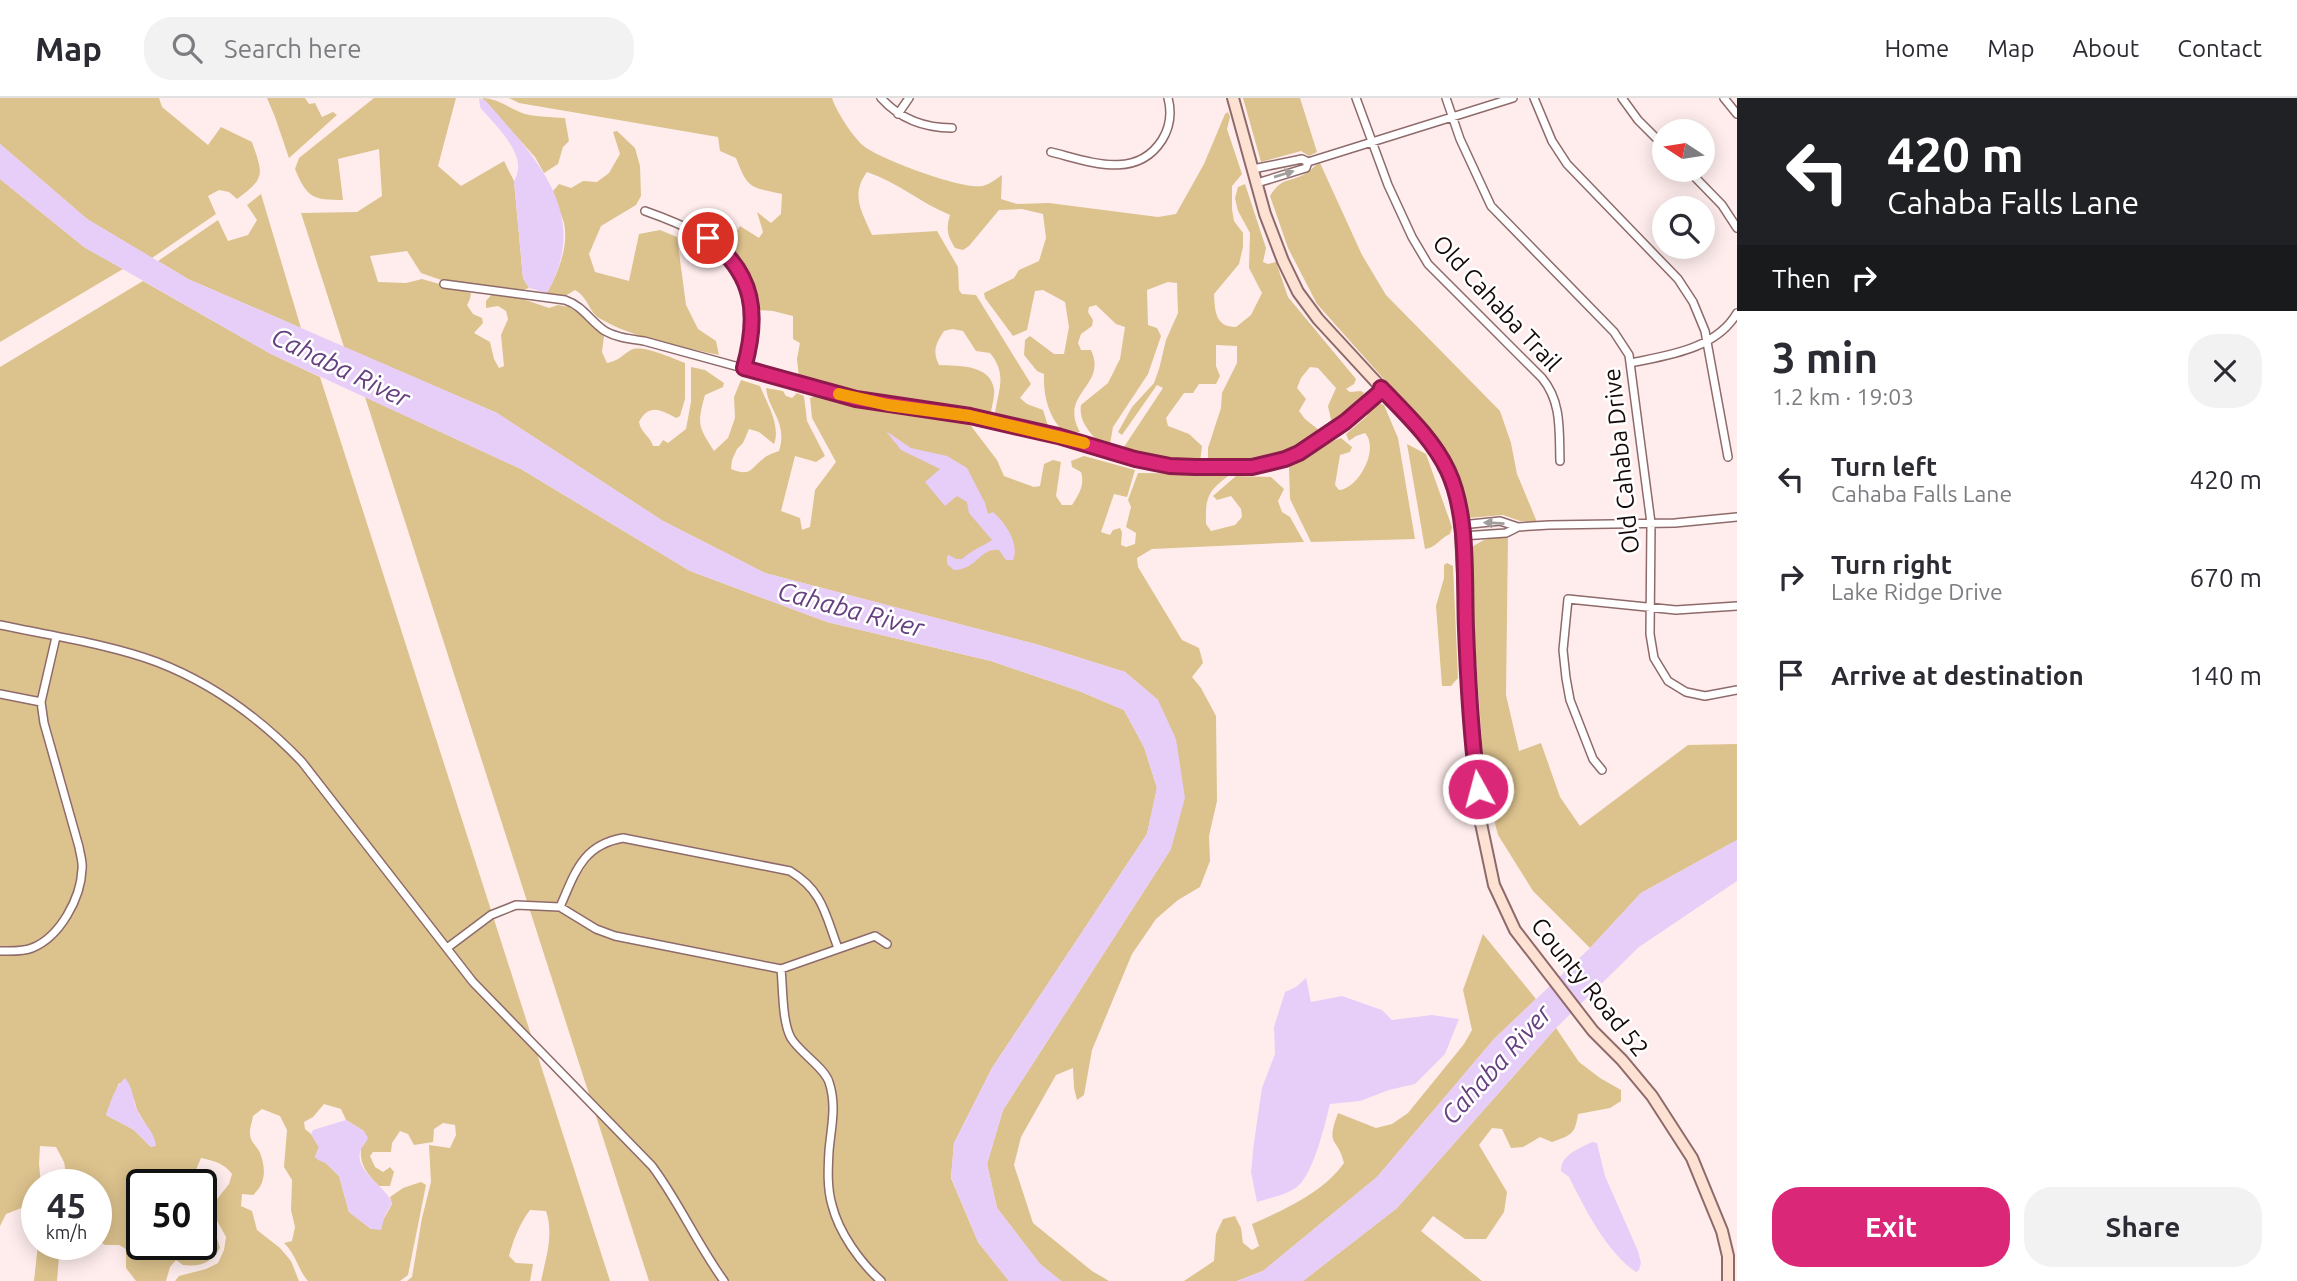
<!DOCTYPE html>
<meta charset="utf-8">
<style>
body{margin:0;font-family:Ubuntu,sans-serif;background:#f2f2f3;color:#2b2b33;height:100vh;display:flex;flex-direction:column;font-size:26px;white-space:nowrap}
*{box-sizing:border-box;margin:0}
p{font-size:23px;color:#7c7c81}
.icon{flex:none;width:38px;height:38px;fill:none;stroke:currentColor;stroke-width:2;stroke-linecap:round;stroke-linejoin:round}
.map{position:relative;flex:1;overflow:hidden}
.details{display:flex;flex-direction:column;background:#fff;width:560px}
.details>*{flex:none}
.guide{background:#202124;color:#fff;overflow:hidden}
.needle{width:46px;rotate:282deg}
.fabs{position:absolute;left:1652px;top:21px;display:grid;gap:14px}
.fabs a{display:grid;place-items:center;width:63px;height:63px;border-radius:50%;background:#fff;box-shadow:0 4px 18px #0003;font-size:35px}
.speed{position:absolute;left:21px;top:1071px;display:flex;gap:14px;font-size:35px;font-weight:700;text-align:center}
.speed>*{display:grid;place-content:center;width:91px;height:91px;border-radius:50%;background:#fff;box-shadow:0 4px 18px #0003;line-height:1}
.speed small{font-size:18px;font-weight:400}
.speed .limit{border:4px solid #111;border-radius:10px;background:#fff;color:#111}
.pin{position:absolute;display:grid;place-items:center;width:60px;height:60px;color:#fff;margin:-30px;border:4px solid #fff;border-radius:50%;box-shadow:0 2px 7px #0007}
.me{position:absolute;width:77px;margin:-38px;rotate:353deg;stroke-linejoin:round;filter:drop-shadow(0 0 5px #0008)}
.turn{display:flex;align-items:center;gap:24px;height:147px;padding:0 35px;font-size:32px}
.turn .icon{width:91px;height:91px;stroke-width:2.5}
.turn b{display:block;font-size:49px;line-height:60px}
.then{display:flex;align-items:center;height:66px;padding:0 35px;background:#0003;gap:14px;font-size:26px}
.round{display:grid;place-items:center;flex:none;width:74px;height:74px;border-radius:28px;background:#f2f2f3}
.headline{display:flex;align-items:center;justify-content:space-between;height:119px;padding:0 35px}
h1{font-size:42px;font-weight:700;line-height:52px}
.cta{display:flex;gap:14px;margin-top:auto;padding:14px 35px}
.cta a{flex:1;height:80px;border-radius:28px;background:#db2777;color:#fff;font-size:28px;font-weight:700;line-height:80px;text-align:center}
.cta a+a{background:#f2f2f3;color:#2b2b33}
ul{padding:0;list-style:none}
li{display:flex;align-items:center;gap:21px;height:98px;padding:0 35px}
li div{flex:1}
li b{display:block;font-size:26px}
li em{font-style:normal}
header{display:flex;align-items:center;gap:42px;box-sizing:border-box;height:98px;padding:0 35px;background:#fff;border-bottom:2px solid #e1e1e2}
header strong{font-size:33px}
nav{display:flex;gap:38px;margin-inline-start:auto;font-size:24px}
.search{width:490px;height:63px;background:#f2f2f3;display:flex;align-items:center;gap:18px;box-sizing:border-box;padding:0 24px;border-radius:28px;color:#7c7c81;font-size:26px}
main{display:flex;flex:1;min-height:0}
.map>svg:first-child{display:block}
.green{fill:#dcc28d;fill-rule:evenodd}
.water{fill:#e6cef8}
.lines{fill:none;stroke-linecap:round;stroke-linejoin:round}
.minor-casing{stroke:#8f6a6a;stroke-width:10}
.secondary-casing{stroke:#8f6a6a;stroke-width:14}
.minor{stroke:#fff;stroke-width:7}
.secondary{stroke:#fde2d3;stroke-width:10}
.oneway{fill:#a29d9d}
.route-casing{stroke:#8e194d;stroke-width:18}
.route{stroke:#db2777;stroke-width:12}
.slow{stroke:#f59e0b;stroke-width:12}
.labels{text-anchor:middle;dominant-baseline:central;stroke-width:5;stroke-linejoin:round;paint-order:stroke}
.street-label{font-size:24px;fill:#160909;stroke:#fff}
.water-label{font-size:26px;font-style:italic;fill:#66407f;stroke:#fff}
</style>
<header>
<strong>Map</strong>
<div class="search"><svg class="icon" aria-label="search" viewBox="0 0 24 24"><circle cx="10" cy="10" r="6"/><path d="M15 15l6 6"/></svg>Search here</div>
<nav><a>Home</a><a>Map</a><a>About</a><a>Contact</a></nav>
</header>
<main>
<div class="map">
<svg width="1737" height="1183" viewBox="0 0 1737 1183">
<rect width="100%" height="100%" fill="#ffeded"/>
<path class="green" d="M0 0H159L162 9 208 47 221 29 252 44C263 76 266 80 237 101L229 94 219 92 208 98 216 116 152 160 87 121 0 46Z
M267 0H305L309 6 315 5 322 19 333 14 337 17 289 60 275 19Z
M374 0H456L438 68 461 88 504 63 514 83 523 180 529 190 523 192 444 183 421 175 407 153 370 158 378 184 406 185 422 181 471 195 470 201 467 207 473 216 482 220 483 225 474 235 490 244 494 261 499 270 504 268 501 237 508 221 506 213 498 208 486 210V203L492 196 523 201 549 210 558 207 569 209 581 217 604 238 602 254 607 265C621 262 620 258 631 252 643 246 673 261 685 265V301L680 318 676 320C661 312 649 305 639 324 641 335 650 338 653 348H659L663 342 668 345 686 331 691 304V269L705 272 724 285 723 289 705 297C697 326 698 328 714 353L728 340 735 320 734 299 741 282 760 288C767 305 781 328 774 346L759 334 749 331 743 345 737 351 732 362 731 371C751 379 750 371 763 361 767 357 774 355 779 353 788 324 769 314 766 290L783 293 786 298 792 300 797 295 804 298 807 323 825 358 816 364 795 358 781 413 800 420 802 432 810 429 815 392 836 364 812 320 810 300 818 297 873 310 968 324 997 362 1004 378 1034 389 1040 388 1044 366 1053 362 1061 364 1056 398 1062 407H1072C1079 396 1085 387 1081 374L1072 369 1071 363 1084 358 1135 372 1127 399 1114 396 1101 434 1110 437 1113 432 1120 430 1122 434 1121 447 1126 449 1135 446 1136 435 1126 429 1131 409 1128 402 1138 375 1231 376C1209 392 1205 398 1206 426L1211 433 1235 427 1242 419 1241 411 1231 398 1217 402 1213 398 1236 378 1271 379 1284 391 1278 403 1282 414 1290 419 1304 444 1152 451 1137 460 1138 469 1182 542 1199 550 1203 565 1192 579 1201 590 1216 618 1217 703 1209 738 1210 763 1200 789 1178 802 1156 821 1132 856 1092 952 1084 997 1077 1002 1074 990 1073 970 1056 977 1021 1039 1014 1067 1033 1125 1092 1173 1109 1183H1061L1040 1166 997 1110 987 1066 1003 1012 1171 751 1158 602 1125 574 1039 547 765 475 663 423 497 315 344 249 301 115 357 114 382 98 379 51 338 61 343 102C313 102 307 100 295 71L299 60Z
M482 0C497 0 511 11 525 16 537 19 552 19 565 20L569 43 563 49 558 66 544 75 535 59Z
M509 0H832C836 13 854 41 865 49 883 62 962 92 983 88 990 86 996 81 1002 77L1001 101 1017 106 1049 105 1158 119 1176 116 1204 66 1225 16 1228 14 1230 19 1227 31 1242 76 1232 88V111L1234 123 1243 135V149L1239 166 1214 196C1215 213 1215 229 1236 229L1251 217 1262 195 1249 170 1250 135 1238 113 1235 100 1238 89 1245 86 1266 150 1263 164 1268 166 1276 164 1288 199 1356 281 1354 286 1346 291 1350 294 1361 293 1364 295 1359 305 1335 327 1332 326 1328 308 1336 290 1318 270 1310 269 1301 280 1297 290 1306 301 1299 313 1305 321 1319 332C1311 347 1271 362 1254 365 1240 367 1223 366 1208 366V350L1221 310 1222 295 1237 265V248L1216 247V268L1220 278 1216 286H1199L1193 295H1184L1166 320 1168 328 1189 336 1202 348 1200 364 1156 362 1120 355 1163 290 1157 287 1122 337 1118 334 1132 309 1154 285 1159 271 1166 242 1178 215 1177 185 1168 184 1147 192 1148 227 1157 230 1161 238 1148 276 1113 329 1110 346 1107 350C1093 340 1078 324 1081 307L1108 285 1120 261 1125 229 1116 226 1096 207 1089 209 1088 214 1093 222 1092 228 1081 236 1078 245 1081 252H1091C1108 288 1058 295 1080 334L1066 335C1049 322 1043 297 1044 276L1037 273 1024 257 1025 242 1030 238 1054 256H1064L1069 229 1065 204 1043 192 1035 193 1027 232 1013 238 985 200 984 195 1014 180 1019 172 1039 163 1046 140 1043 116 1022 111 999 112 969 148 963 152 955 150C947 137 946 131 950 117 921 105 897 84 867 74 850 97 862 114 872 137L937 133 958 169 959 192 962 196 976 197 1031 286 1020 300 1027 306 1043 312 1049 331 995 315C999 290 1007 276 990 255L976 253 963 233 952 231 944 233C936 245 932 253 939 267 958 268 990 266 994 291 995 298 992 307 991 314L853 293 799 280 797 261 800 245 793 241V218L773 213 757 212 742 167 729 150 732 140 740 128 759 140 763 134 757 114 771 125 781 116 782 96C750 89 748 91 736 60L720 53 718 39 519 5Z
M1243 0H1300L1317 54 1309 58 1301 53 1261 64Z
M617 33 635 50 640 68 641 98 636 107 601 128 589 156 595 174 629 183 639 136 660 132 677 139 686 207 698 231 716 243 719 257C682 249 632 240 599 220 589 214 588 199 575 192L565 198 547 195C558 175 569 148 564 125 561 115 556 104 553 93L559 86 571 90 583 83 597 84 609 75 620 56 613 34Z
M1320 65 1362 157 1386 197 1500 313 1511 345 1517 376 1537 424 1520 423 1503 417 1467 420 1456 369 1390 288 1317 206 1288 150 1270 98C1282 79 1288 85 1305 76 1311 73 1313 68 1320 65Z
M0 81 84 149 123 171 0 244Z
M261 96 301 230 188 181 158 163 218 122 228 143 248 137 257 122 247 107Z
M143 183 271 256 320 279 610 1183H541C546 1160 554 1136 546 1113L530 1112C520 1125 513 1142 509 1158L516 1165 533 1166 530 1183H407L412 1179 422 1120 431 1084 429 1047 450 1050 456 1037 455 1027 443 1025 434 1031 433 1044 414 1047 408 1036 400 1033 392 1045 391 1054H373L370 1058 375 1069 383 1074 390 1069 394 1074 390 1088H379C359 1068 358 1060 364 1033L346 1022 341 1011 324 1006 313 1019 304 1024 305 1031 311 1036 319 1049 315 1059 326 1065 339 1078 349 1114 371 1131 382 1124 392 1106 390 1099 403 1090 421 1084 426 1087 408 1177 400 1183H308C298 1172 296 1156 284 1145L292 1143 295 1129 291 1112 292 1082 284 1069 287 1032 280 1018 262 1011 253 1018C252 1025 248 1033 251 1041 253 1046 258 1050 260 1055 266 1070 266 1086 253 1097L242 1096 241 1108 252 1113 257 1132 280 1150 291 1163 299 1183H175L179 1178 206 1171 218 1165 224 1152 226 1139 210 1110 229 1086 232 1076C224 1065 214 1063 201 1060L196 1072 208 1089C207 1090 202 1098 202 1099 199 1109 217 1135 220 1150 211 1165 201 1169 183 1167L176 1162 170 1169 166 1183H136L126 1170V1151L119 1147H105L96 1141V1123L101 1111 96 1087H82L67 1081 64 1064 56 1049 40 1048 39 1066 41 1087H37V1104L6 1116 0 1128V269ZM119 985 134 1001 137 1012 145 1025 151 1049 134 1032 106 1017ZM179 1073 187 1087H201C201 1106 205 1123 204 1142L201 1140V1146H142V1087H165L164 1078Z
M365 299 521 371 690 473 827 524 991 563 1079 593 1124 612 1144 649 1157 690 1147 736 992 970 954 1045 951 1080 978 1144 1009 1183H649Z
M1376 304 1384 307 1398 340 1415 441 1311 444 1290 401 1289 369 1333 343 1341 340 1352 349 1350 354 1340 357 1335 387 1339 392C1358 391 1380 351 1365 335L1356 338 1349 343 1346 336 1367 318 1369 308Z
M1407 346 1426 356 1452 429 1450 436C1440 440 1437 449 1425 451Z
M1508 437 1506 597 1519 653 1541 645 1560 699 1580 728 1688 647 1737 646V742L1641 795 1590 850 1533 793 1498 737 1485 687 1468 451 1484 442Z
M1447 465 1453 468 1458 580 1451 588H1442L1436 508 1444 480V467Z
M1483 836 1536 901 1494 941 1377 1079 1263 1173 1237 1183H1184L1214 1163 1216 1136 1223 1121 1235 1118 1241 1130 1243 1145 1252 1152 1259 1148 1252 1126C1284 1112 1324 1094 1344 1065 1338 1038 1325 1050 1338 1015L1376 1030 1392 1026 1408 1015 1464 946 1472 932 1463 892Z
M1556 930 1579 964 1600 980 1621 992V1003L1610 1010 1578 1016C1575 1037 1571 1037 1552 1044L1540 1039 1523 1049 1511 1050 1502 1031 1492 1030 1479 1047 1507 1094 1504 1114 1486 1141H1465L1433 1118 1421 1133 1482 1183H1303L1397 1110Z
M38 1146H65L60 1147 57 1183H34Z"/>
<path class="water" d="M479 0 486 3C536 61 592 115 547 195L529 190 523 180 514 83C530 57 495 28 480 9Z
M0 46 87 121 188 181 497 315 663 423 765 475 1039 547 1125 574 1158 602 1176 641 1185 700 1171 751 1003 1012 987 1066 997 1110 1040 1166 1061 1183H1009L978 1144 951 1079 954 1045 992 970 1147 736 1157 690 1144 649 1124 612 1079 593 991 563 827 524 690 473 521 371 271 256 84 149 0 81Z
M886 333 911 350 947 358 967 370 985 405 988 416 993 414C1005 424 1020 446 1013 462H1006L999 452C979 450 977 472 954 472L947 466V458L949 457 956 461H962C972 452 981 449 992 442L969 415 967 404 957 398 945 408 925 384 940 371 901 352Z
M1737 742V783L1639 849 1556 930 1397 1110 1303 1183H1237L1263 1173 1377 1079 1494 941 1590 850 1641 795Z
M1306 880 1311 904 1342 898 1382 912 1392 922 1432 917 1459 921 1445 956 1415 986 1389 992 1360 1003 1330 1006C1325 1026 1314 1074 1298 1088 1288 1097 1269 1100 1257 1104L1251 1074 1254 1044 1262 990 1275 956 1274 929 1285 894 1296 889Z
M125 980C134 991 132 1000 137 1012 143 1026 154 1032 156 1048L151 1049 134 1032 106 1017C111 1003 114 990 125 980Z
M346 1022 364 1033 368 1040C366 1045 361 1050 360 1054 355 1074 387 1089 392 1105L385 1117 381 1132 371 1131 349 1114 339 1078 326 1065 318 1062 315 1059 319 1049 311 1036 313 1032Z
M1592 1044 1597 1045 1605 1078 1638 1153 1641 1165 1639 1172 1636 1174C1607 1155 1584 1109 1569 1079L1561 1073C1561 1056 1579 1051 1592 1044Z"/>
<g class="lines">
<defs>
<path id="minor" d="M881 0C900 21 924 30 952 30
M1356 0 1388 87 1412 139 1428 166 1542 280C1562 304 1559 333 1560 363
M1446 0 1460 41 1491 108 1614 234 1629 257 1651 425 1650 536 1654 560 1668 583 1686 594 1705 598 1737 592
M1534 0 1552 43 1567 66 1678 181 1693 204 1705 233 1728 359
M1622 0 1638 22 1664 48
M1724 0 1737 16
M898 16 909 0
M1051 54C1088 63 1136 83 1162 42 1170 29 1172 15 1168 0
M1253 71 1302 61 1308 64
M1688 72 1722 107 1737 130
M1257 85 1306 70 1308 64 1513 0
M645 113C730 143 770 174 744 270
M444 186 565 202C583 208 590 223 605 233 617 240 631 241 644 243L856 301 970 318 1058 338 1135 361 1170 367 1252 369 1285 361 1299 355 1345 324 1380 294 1381 290
M1631 265C1669 257 1716 251 1737 215
M1461 427 1500 423 1518 429 1506 435 1462 438
M1518 429 1549 427 1675 425 1737 419
M0 527C51 538 109 546 157 564 214 586 261 621 302 664L473 884 652 1068C679 1104 697 1146 724 1183
M0 596 41 604
M1602 672 1593 661 1570 602 1566 580 1563 552 1568 501 1676 512 1737 508
M560 809C575 775 582 747 623 740L790 773C823 793 825 816 838 850
M447 850 491 817 516 807 560 809 596 831 615 838 781 871 875 838 887 846
M0 853C11 853 22 854 32 850 60 839 81 800 82 771 83 764 80 756 79 749L44 625 41 604 56 539
M781 871C783 890 782 924 791 940 800 955 824 969 829 984 837 1008 831 1029 829 1053 828 1071 827 1090 832 1107 839 1135 860 1164 881 1183"/>
<path id="secondary" d="M1233 0 1265 116 1283 163 1298 194 1318 221 1424 336 1446 369 1457 398 1460 414 1470 624 1479 716 1494 787 1515 832 1593 933 1622 962 1652 998 1692 1060 1722 1133 1728 1158V1183"/>
</defs>
<use href="#minor" class="minor-casing"/>
<use href="#secondary" class="secondary-casing"/>
<use href="#minor" class="minor"/>
<use href="#secondary" class="secondary"/>
</g>
<defs><path id="oneway-solid" d="M-6-.8H1V-3.2L6.5 0L1 3.2V.8H-6Z" transform="scale(1.75)"/></defs>
<g class="oneway">
<use href="#oneway-solid" transform="translate(1284 76) rotate(-17)"/>
<use href="#oneway-solid" transform="translate(1494 425) rotate(-177)"/>
</g>
<g class="lines">
<defs>
<path id="route" d="M708 140C755 176 759 216 744 270L856 301 970 318 1058 338 1135 361 1170 368 1195 369H1252L1285 361 1299 355 1345 324 1380 294 1381 290C1405 315 1433 341 1448 373 1469 418 1464 482 1466 531 1468 585 1471 638 1478 691"/>
</defs>
<use href="#route" class="route-casing"/>
<use href="#route" class="route"/>
<path class="slow" d="M839 296 888 307 970 318 1084 345"/>
</g>
<g class="labels">
<g class="street-label">
<text transform="translate(1497 205) rotate(47)">Old Cahaba Trail</text>
<text transform="translate(1621 363) rotate(-96)">Old Cahaba Drive</text>
<text transform="translate(1590 889) rotate(51)">County Road 52</text>
</g>
<g class="water-label">
<text transform="translate(341 269) rotate(26)">Cahaba River</text>
<text transform="translate(851 511) rotate(15)">Cahaba River</text>
<text transform="translate(1496 966) rotate(-48)">Cahaba River</text>
</g>
</g>
</svg>
<div class="fabs">
<a><svg class="needle" viewBox="-14 -14 28 28"><path d="M0-13l5 13h-10z" fill="#e53935"/><path d="M0 13l5-13h-10z" fill="#7c7c81"/></svg></a>
<a><svg class="icon" aria-label="search" viewBox="0 0 24 24"><circle cx="10" cy="10" r="6"/><path d="M15 15l6 6"/></svg></a>
</div>
<div class="speed"><div>45<small>km/h</small></div><div class="limit">50</div></div>
<div class="pin" style="left:708px;top:140px;background:#d93025"><svg class="icon" aria-label="arrive" viewBox="0 0 24 24"><path d="M6 21V4h12l-3 4 3 4H6"/></svg></div>
<svg class="me" style="left:1478px;top:691px" viewBox="-20 -20 40 40"><circle r="17" fill="#db2777" stroke="#fff" stroke-width="3"/><path d="M0-11L8 9 0 5-8 9z" fill="#fff"/></svg>
</div>
<section class="details">
<div class="guide">
<div class="turn"><svg class="icon" aria-label="left" viewBox="0 0 24 24"><path d="M17 20v-9H6M10 6l-5 5 5 5"/></svg><div><b>420 m</b>Cahaba Falls Lane</div></div>
<div class="then">Then<svg class="icon" aria-label="right" viewBox="0 0 24 24"><path d="M7 20v-9h11M14 6l5 5-5 5"/></svg></div>
</div>
<div class="headline"><div><h1>3 min</h1><p>1.2 km · 19:03</p></div><a class="round"><svg class="icon" aria-label="close" viewBox="0 0 24 24"><path d="M6 6l12 12M18 6L6 18"/></svg></a></div>
<ul>
<li><svg class="icon" aria-label="left" viewBox="0 0 24 24"><path d="M17 20v-9H6M10 6l-5 5 5 5"/></svg><div><b>Turn left</b><p>Cahaba Falls Lane</p></div><em>420 m</em></li>
<li><svg class="icon" aria-label="right" viewBox="0 0 24 24"><path d="M7 20v-9h11M14 6l5 5-5 5"/></svg><div><b>Turn right</b><p>Lake Ridge Drive</p></div><em>670 m</em></li>
<li><svg class="icon" aria-label="arrive" viewBox="0 0 24 24"><path d="M6 21V4h12l-3 4 3 4H6"/></svg><div><b>Arrive at destination</b></div><em>140 m</em></li>
</ul>
<div class="cta"><a>Exit</a><a>Share</a></div>
</section>
</main>
